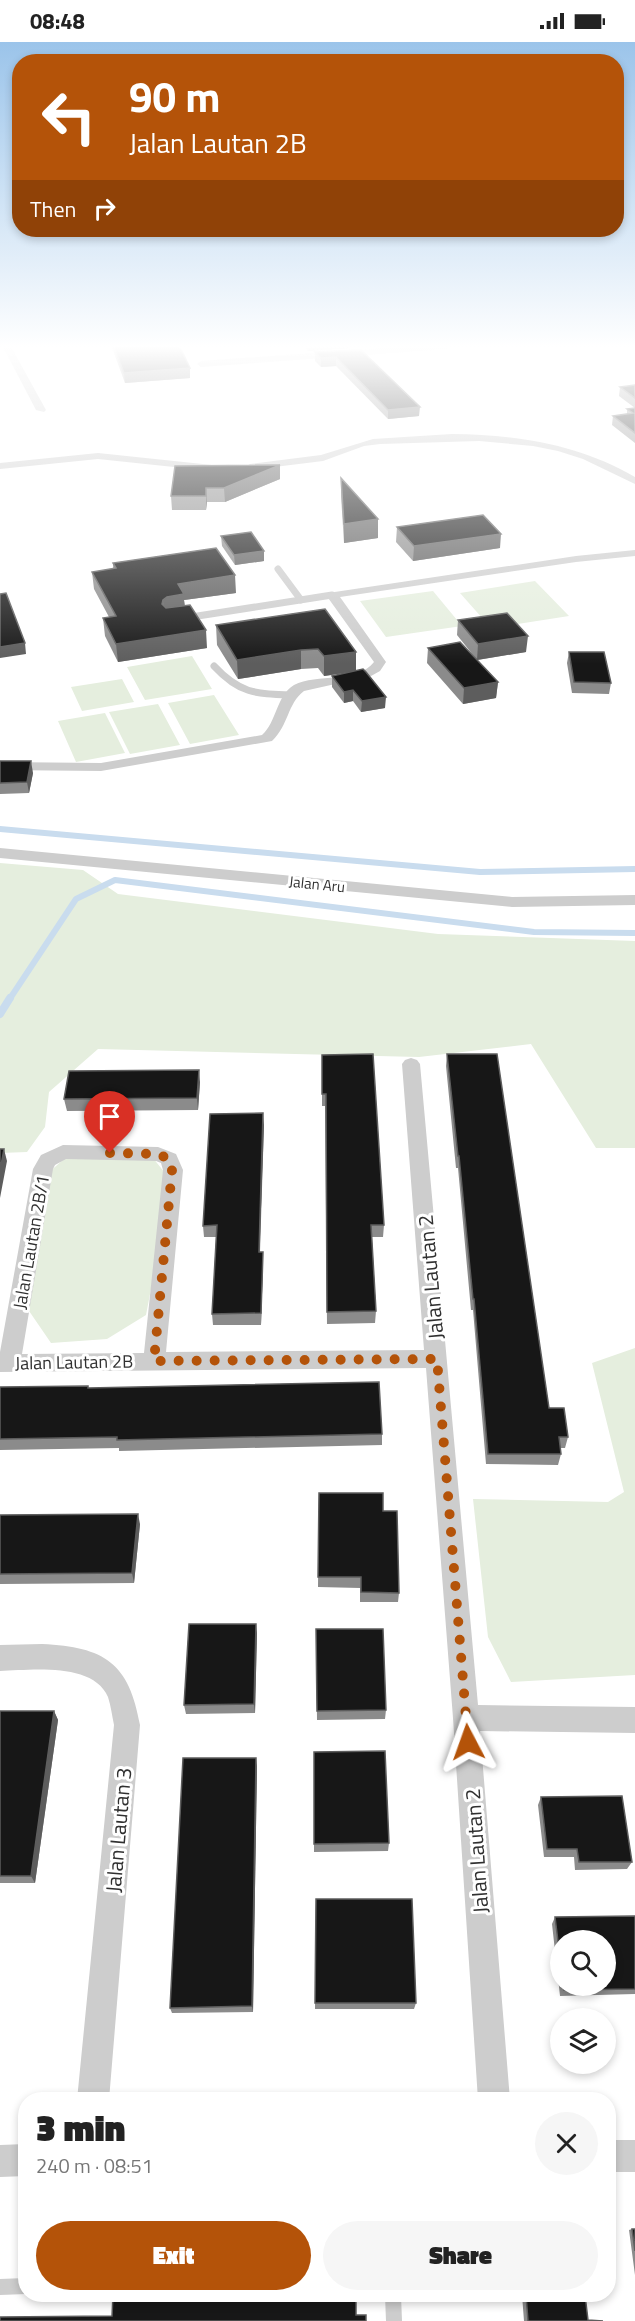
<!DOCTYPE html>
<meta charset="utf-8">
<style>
body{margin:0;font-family:"Titillium Web",sans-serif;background:#f6f6f6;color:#222;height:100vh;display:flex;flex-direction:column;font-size:22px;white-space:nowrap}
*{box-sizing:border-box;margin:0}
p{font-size:20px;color:#767676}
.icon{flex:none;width:33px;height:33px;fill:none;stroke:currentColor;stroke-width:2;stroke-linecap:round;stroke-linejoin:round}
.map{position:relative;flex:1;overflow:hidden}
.sheet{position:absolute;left:18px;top:2050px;width:598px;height:210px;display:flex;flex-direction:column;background:#fff;border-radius:24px;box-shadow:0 3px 9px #0003}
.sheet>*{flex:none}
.banner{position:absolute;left:12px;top:12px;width:612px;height:183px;border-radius:24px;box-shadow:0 3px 9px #0003;background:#b45309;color:#fff;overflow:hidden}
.tools{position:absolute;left:550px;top:1888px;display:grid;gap:12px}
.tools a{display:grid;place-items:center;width:66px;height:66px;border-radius:50%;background:#fff;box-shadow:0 3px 9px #0003;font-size:30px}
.pin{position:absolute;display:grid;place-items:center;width:51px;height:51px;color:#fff;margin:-62px -26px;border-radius:50% 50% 50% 0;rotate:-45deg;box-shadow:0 0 6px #0007}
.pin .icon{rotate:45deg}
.me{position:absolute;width:66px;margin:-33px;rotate:356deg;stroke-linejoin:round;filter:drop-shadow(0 0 4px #0008)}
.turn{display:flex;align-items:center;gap:21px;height:126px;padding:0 18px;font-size:27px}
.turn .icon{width:78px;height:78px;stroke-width:2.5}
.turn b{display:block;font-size:42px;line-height:51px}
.then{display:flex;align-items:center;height:57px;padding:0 18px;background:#0003;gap:12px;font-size:22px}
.round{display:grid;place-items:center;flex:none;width:63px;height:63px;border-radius:32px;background:#f6f6f6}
.summary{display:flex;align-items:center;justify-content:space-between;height:102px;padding:0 18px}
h1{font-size:36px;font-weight:800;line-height:45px}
.primary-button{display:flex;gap:12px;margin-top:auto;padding:12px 18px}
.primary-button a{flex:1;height:69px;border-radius:36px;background:#b45309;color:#fff;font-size:24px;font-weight:800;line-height:69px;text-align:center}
.primary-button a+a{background:#f6f6f6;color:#222}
.status{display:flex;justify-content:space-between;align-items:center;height:42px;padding:0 30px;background:#fff;direction:ltr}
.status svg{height:16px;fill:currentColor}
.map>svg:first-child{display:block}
.green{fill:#e5eede}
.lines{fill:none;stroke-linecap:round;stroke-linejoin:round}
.stream-far1{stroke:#c9dcee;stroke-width:6}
.stream{stroke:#c9dcee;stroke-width:8}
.lane-far1{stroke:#cdcdcd;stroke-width:7}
.lane{stroke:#cdcdcd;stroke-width:16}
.street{fill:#cdcdcd;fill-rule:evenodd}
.wall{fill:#8b8b8b;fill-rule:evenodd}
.shaded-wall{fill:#5d5d5d}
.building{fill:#171717;stroke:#5d5d5d;stroke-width:1.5}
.route{stroke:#b45309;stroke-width:10;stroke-dasharray:0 18}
.labels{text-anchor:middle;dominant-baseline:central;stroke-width:6;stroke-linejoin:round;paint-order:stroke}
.far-street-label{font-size:15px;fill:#303030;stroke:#fff}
.street-label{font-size:18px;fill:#303030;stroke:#fff}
.near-street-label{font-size:21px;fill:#303030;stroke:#fff}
</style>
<div class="status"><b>08:48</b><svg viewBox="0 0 49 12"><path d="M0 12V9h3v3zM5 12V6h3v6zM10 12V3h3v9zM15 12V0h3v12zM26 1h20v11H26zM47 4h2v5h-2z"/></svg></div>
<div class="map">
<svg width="635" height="2279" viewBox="0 0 635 2279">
<rect width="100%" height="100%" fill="#fff"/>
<path class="green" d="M535 539 569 574 491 586 460 551Z
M433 549 462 584 386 595 360 559Z
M192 614 212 647 145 658 127 625Z
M122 637 134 660 82 669 71 645Z
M214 653 239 693 190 702 168 661Z
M158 662 180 703 130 712 109 670Z
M105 671 125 711 76 720 58 679Z
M0 821 83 828 118 852 438 892 635 899V1106H596L531 1002 419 1015 98 1007 49 1050 45 1085 27 1110 0 1111Z
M153 1116 165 1131 156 1221 146 1273 107 1297 51 1301 27 1266 47 1132 64 1117Z
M635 1306V1633L511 1640 488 1595 473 1457 608 1460 624 1450 592 1321Z"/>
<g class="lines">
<path class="stream-far1" d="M0 787 480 830 635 827
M9 958 76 857 115 838 534 890 635 891"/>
<path class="stream" d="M0 972 10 956"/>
<path class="lane-far1" d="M278 527 301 558
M185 576 332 553
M214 624C239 651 255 652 290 653"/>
<path class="lane" d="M0 2245 26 2244
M393 2253 394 2279"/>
<path class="street" d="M2 303H10L46 368 44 370 36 368Z
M424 303 451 304 447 307 201 325 197 322 201 319Z
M452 392C517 393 578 402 635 435V442L583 417 558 409 533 404 479 399 380 402 364 404 323 419 250 428 245 425 250 422 321 413 373 397Z
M98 411 212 423 217 426 212 429 98 417 0 427V421Z
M635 508V514L576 520 340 555 386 620 380 629 371 634 304 649C287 662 289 683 272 699L101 729 0 728V720L101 721 262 693C277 680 276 654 294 643 317 631 357 642 374 620L326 553 328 551 576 514Z
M0 806 512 855 635 853V863L512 865 0 816Z
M411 1016 417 1018 420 1022 478 1663 635 1665V1691L480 1689 510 2058H478L453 1676 426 1326 0 1330V1310L33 1127 41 1113 63 1103 158 1105 176 1112 183 1128 166 1310 424 1308 402 1022 405 1018ZM66 1117 156 1119 161 1121 163 1128 144 1311 22 1312 53 1127 55 1123Z
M42 1602C105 1605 129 1621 140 1683L109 2058H77L114 1683C112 1674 111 1664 108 1655 93 1620 31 1628 0 1629V1603Z
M609 2098H635V2130H609Z
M26 2102V2134L0 2135V2103Z"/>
</g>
<path class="wall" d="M111 303H179L190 326V336L125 341Z
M303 303H349V306L308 309Z
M361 308 419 374 388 377 336 324 321 325 315 319V310Z
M635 343V366L619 354 620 345Z
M635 366V401L612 383 613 374 627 372V367Z
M280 423V437L225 460H207L206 468H172L171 454Z
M341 436 378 477V496L344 501 341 454Z
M397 485 500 506 413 519 396 500Z
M221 494 264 519 235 523 222 504Z
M113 521 236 551 184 558 185 563 207 606 118 620 105 594 103 576 109 575 94 547 92 530 113 527Z
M458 578 526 610 477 618 457 593Z
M216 583 356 610V629L385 666 361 670 353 659 344 661 332 645V634L347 631 324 634 318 626 301 627 238 637 217 603Z
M428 606 498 640 496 656 463 662 427 621Z
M569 610 611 641 609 652 572 651 567 621Z
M0 719 33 731 29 751 0 752Z
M447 1012 549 1366 568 1395 565 1406H560L561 1412 558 1423 486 1422 473 1268H471L458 1126H456L446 1024Z
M322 1013 384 1183 383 1195H372L376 1269 375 1281 327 1282 325 1064H322Z
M200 1040 198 1068 67 1069 64 1057Z
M264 1083 260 1210H263V1222L261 1283H213L212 1272 216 1195H204L203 1184Z
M0 1345 88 1346 382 1392V1403L119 1409V1406L0 1408Z
M319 1451 383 1469 399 1551 398 1560H360V1546L318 1545Z
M0 1473 140 1482 134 1541 0 1542Z
M316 1587 386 1668 385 1677 317 1678Z
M257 1591 255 1671 186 1672 184 1663Z
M0 1669H54L58 1678 35 1841H0Z
M314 1710 389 1801 388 1809 314 1810Z
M257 1724 253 1970 172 1971 170 1966Z
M541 1755 632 1820 627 1827 575 1828 574 1815H544L538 1763Z
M316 1857 416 1961 414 1967H315Z
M635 1874V1952L560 1954 552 1882 555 1875ZM561 1899 606 1944H561Z
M632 2187H635V2233L629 2188Z
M522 2253H585L588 2278 603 2279H524Z"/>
<path class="shaded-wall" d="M308 303H349V306L308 309Z
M336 315V324L321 325V316Z
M190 326V336L125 341 124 331Z
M420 365 419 374 388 377V368Z
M280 423V437L225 460 224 446Z
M206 446 207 460 206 468Z
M378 477V496L344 501V482Z
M501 492 500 506 413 519 414 504Z
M264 509V519L235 523 234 513Z
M235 533 236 551 184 558 185 570 164 579 163 558 178 542Z
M206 588 207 606 118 620 116 602Z
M528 594 526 610 477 618 478 602Z
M25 601 26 612 0 616V605Z
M301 608V627L238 637 237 618Z
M356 610V629L324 634V614Z
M498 640 496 656 463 662 464 646Z
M353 648V659L344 661V650Z
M386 655 385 666 361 670 362 659Z
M31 719 33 731 29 751 27 740Z
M199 1028 200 1040 198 1068 197 1056Z
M263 1071 264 1083 259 1222V1210Z
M4 1107 7 1119 0 1156V1129Z
M263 1210V1222L261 1283V1271Z
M138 1472 140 1482 134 1541 132 1531Z
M256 1582 257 1591 255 1671 254 1662Z
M54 1669 58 1678 35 1841 31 1834Z
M256 1716 257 1724 253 1970 252 1964Z"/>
<path class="building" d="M113 303H179L190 326 124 331Z
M361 308 420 365 388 368 336 315 321 316 315 310Z
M635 343V356L620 345Z
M635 366V391L613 374 633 371 627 367Z
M280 423 224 446H206V454H171L175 424Z
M341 436 378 477 344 482Z
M483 473 501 492 414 504 397 485Z
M251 490 264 509 234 513 221 494Z
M216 506 235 533 178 542 184 552 167 555 163 558 162 562 166 566 190 563 206 588 116 602 103 576 116 574 92 530 116 526 113 521Z
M6 551 25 601 0 605V552Z
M325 567 356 610 324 614 318 607 301 608 237 618 216 583Z
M507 571 528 594 478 602 458 578Z
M460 600 498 640 464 646 428 606Z
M569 610H604L611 641 574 640Z
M363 627 366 630 386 655 362 659 353 648 344 650 332 634Z
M0 719H31L27 740 0 741Z
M373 1012 384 1183H371L376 1269 327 1270 326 1052H322V1013Z
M447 1012H497L549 1366H564L568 1395H559L561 1412H488L474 1257H473L459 1114H458Z
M199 1028 197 1056 64 1057 69 1029Z
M263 1071 259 1210H263L261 1271 212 1272 217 1183 203 1184 210 1072Z
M0 1107H4L0 1129Z
M379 1340 382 1392 117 1398V1395L0 1397V1345L88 1344V1346Z
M319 1451H383V1469H397L399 1551 361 1550V1535H318Z
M138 1472 132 1531 0 1532V1473Z
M189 1582H256L254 1662 184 1663Z
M316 1587H383L386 1668 317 1669Z
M0 1669H54L31 1834H0Z
M385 1709 389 1801 314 1802V1710Z
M183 1716H256L252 1964 170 1966Z
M622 1754 632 1820H579L577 1807H547L541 1755Z
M316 1857H412L416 1961H315Z
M635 1874V1947L564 1948 563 1944H606V1899H561V1924L555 1875Z
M632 2187H635V2209Z
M113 2253H356V2273H366V2279H0V2275L112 2274Z
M526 2253H585L588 2278 603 2279H528Z"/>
<linearGradient id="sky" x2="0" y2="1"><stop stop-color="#9bc4ea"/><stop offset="0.49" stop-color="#fff"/><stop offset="1" stop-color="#fff" stop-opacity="0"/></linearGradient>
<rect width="635" height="622" fill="url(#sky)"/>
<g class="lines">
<path class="route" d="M110 1111 158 1112 169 1117 172 1128 154 1319 437 1317 468 1700"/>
</g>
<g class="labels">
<g class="far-street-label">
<text transform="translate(317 842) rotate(6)">Jalan Aru</text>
</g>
<g class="street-label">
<text transform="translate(31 1200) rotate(-80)">Jalan Lautan 2B/1</text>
<text transform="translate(74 1320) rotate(-1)">Jalan Lautan 2B</text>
</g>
<g class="near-street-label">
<text transform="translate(430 1235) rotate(-95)">Jalan Lautan 2</text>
<text transform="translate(118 1788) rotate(-85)">Jalan Lautan 3</text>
<text transform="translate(476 1809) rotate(-94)">Jalan Lautan 2</text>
</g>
</g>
</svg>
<div class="tools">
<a><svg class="icon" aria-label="search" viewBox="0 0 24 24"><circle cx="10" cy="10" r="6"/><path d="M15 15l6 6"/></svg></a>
<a><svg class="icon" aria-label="layers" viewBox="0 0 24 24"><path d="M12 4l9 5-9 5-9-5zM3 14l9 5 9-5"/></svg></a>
</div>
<div class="pin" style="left:110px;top:1111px;background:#d93025"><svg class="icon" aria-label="arrive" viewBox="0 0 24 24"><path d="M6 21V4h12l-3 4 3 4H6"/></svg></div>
<svg class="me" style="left:468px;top:1700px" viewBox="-20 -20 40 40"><path d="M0-17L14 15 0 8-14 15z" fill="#b45309" stroke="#fff" stroke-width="4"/></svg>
<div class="banner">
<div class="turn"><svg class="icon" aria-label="left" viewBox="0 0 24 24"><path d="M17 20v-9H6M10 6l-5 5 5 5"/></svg><div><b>90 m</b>Jalan Lautan 2B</div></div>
<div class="then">Then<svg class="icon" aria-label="right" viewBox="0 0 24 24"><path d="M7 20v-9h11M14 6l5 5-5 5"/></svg></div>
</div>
<section class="sheet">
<div class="summary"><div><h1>3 min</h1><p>240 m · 08:51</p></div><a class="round"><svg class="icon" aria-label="close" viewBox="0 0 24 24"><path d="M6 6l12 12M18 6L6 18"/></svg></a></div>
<div class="primary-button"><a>Exit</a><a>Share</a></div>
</section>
</div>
